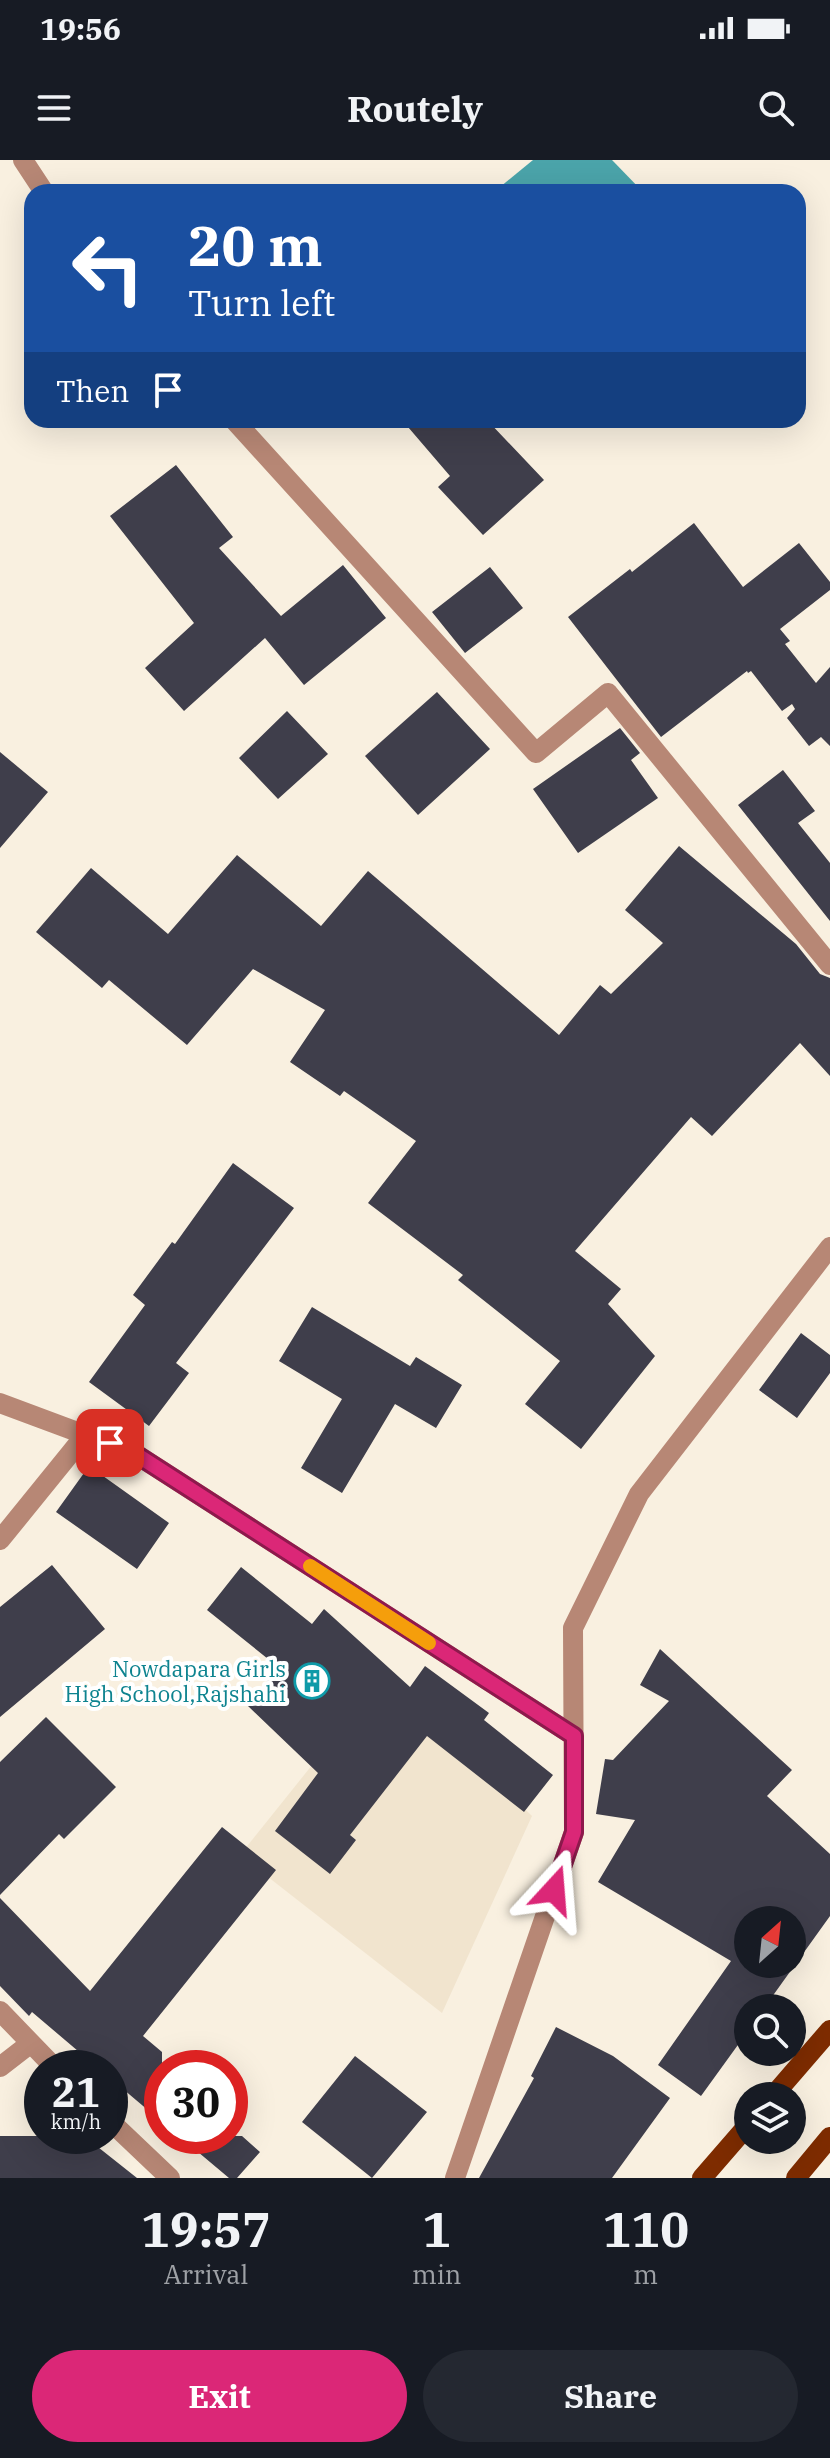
<!DOCTYPE html>
<style>
body{margin:0;font-family:"IBM Plex Serif",serif;background:#242831;color:#f1f3f6;height:100vh;display:flex;flex-direction:column;font-size:30px;white-space:nowrap}
*{box-sizing:border-box;margin:0}
p{font-size:26px;color:#9ea1a6}
.icon{flex:none;width:44px;height:44px;fill:none;stroke:currentColor;stroke-width:2;stroke-linecap:round;stroke-linejoin:round}
.map{position:relative;height:2018px;overflow:hidden}
.details{display:flex;flex-direction:column;background:#171b24;flex:1}
.details>*{flex:none}
.banner{position:absolute;left:24px;top:24px;width:782px;height:244px;border-radius:24px;box-shadow:0 8px 32px #0002;background:#1a4fa0;color:#fff;overflow:hidden}
.needle{width:52px;rotate:27deg}
.fabs{position:absolute;left:734px;top:1746px;display:grid;gap:16px}
.fabs a{display:grid;place-items:center;width:72px;height:72px;border-radius:50%;background:#171b24;box-shadow:0 8px 32px #0002;font-size:40px}
.speed{position:absolute;left:24px;top:1890px;display:flex;gap:16px;font-size:40px;font-weight:700;text-align:center}
.speed>*{display:grid;place-content:center;width:104px;height:104px;border-radius:50%;background:#171b24;box-shadow:0 8px 32px #0002;line-height:1}
.speed small{font-size:20px;font-weight:400}
.speed .limit{border:12px solid #d22;background:#fff;color:#111}
.pin{position:absolute;display:grid;place-items:center;width:68px;height:68px;color:#fff;margin:-34px;border-radius:16px;box-shadow:0 4px 12px #0006}
.me{position:absolute;width:88px;margin:-44px;rotate:19deg;stroke-linejoin:round;filter:drop-shadow(0 0 6px #0008)}
.turn{display:flex;align-items:center;gap:28px;height:168px;padding:0 32px;font-size:36px}
.turn .icon{width:104px;height:104px;stroke-width:2.5}
.turn b{display:block;font-size:56px;line-height:68px}
.then{display:flex;align-items:center;height:76px;padding:0 32px;background:#0003;gap:16px;font-size:30px}
.eta{display:flex;justify-content:space-evenly;align-items:center;height:136px;text-align:center}
.eta b{font-size:48px;font-weight:700;line-height:56px}
.action{display:flex;gap:16px;margin-top:auto;padding:16px 32px}
.action a{flex:1;height:92px;border-radius:48px;background:#db2777;color:#fff;font-size:32px;font-weight:700;line-height:92px;text-align:center}
.action a+a{background:#242831;color:#f1f3f6}
.status{display:flex;justify-content:space-between;align-items:center;height:56px;padding:0 40px;background:#171b24;direction:ltr}
.status svg{height:22px;fill:currentColor}
header{display:flex;justify-content:space-between;align-items:center;height:104px;padding:0 32px;background:#171b24;font-size:36px;font-weight:700}
.map>svg:first-child{display:block}
.built{fill:#f1e4ce}
.water{fill:#4ba4aa}
.building{fill:#3f3e4b;fill-rule:evenodd}
.lines{fill:none;stroke-linecap:round;stroke-linejoin:round}
.street{stroke:#b78775;stroke-width:20}
.primary{stroke:#7e2c00;stroke-width:20}
.route-casing{stroke:#8e194d;stroke-width:20}
.route{stroke:#db2777;stroke-width:14}
.slow{stroke:#f59e0b;stroke-width:14}
.labels{text-anchor:middle;dominant-baseline:central;stroke-width:8;stroke-linejoin:round;paint-order:stroke}
.culture-label{font-size:22px;fill:#0d838f;stroke:#fff;text-anchor:end}
</style>
<div class="status"><b>19:56</b><svg viewBox="0 0 49 12"><path d="M0 12V9h3v3zM5 12V6h3v6zM10 12V3h3v9zM15 12V0h3v12zM26 1h20v11H26zM47 4h2v5h-2z"/></svg></div>
<header><svg class="icon" aria-label="menu" viewBox="0 0 24 24"><path d="M4 6h16M4 12h16M4 18h16"/></svg>Routely<svg class="icon" aria-label="search" viewBox="0 0 24 24"><circle cx="10" cy="10" r="6"/><path d="M15 15l6 6"/></svg></header>
<div class="map">
<svg width="830" height="2018" viewBox="0 0 830 2018">
<rect width="100%" height="100%" fill="#f9f0e0"/>
<path class="built" d="M385 1514 532 1656 442 1853 240 1695Z"/>
<path class="water" d="M533 0H612L643 32H494Z"/>
<path class="building" d="M402 260H487L544 320 483 375 438 327 450 316Z
M176 305 233 377 219 388 281 456 343 405 386 458 304 525 265 478 184 551 145 508 194 463 110 356Z
M694 363 743 427 799 383 830 422V430L780 469 790 481 785 484 816 523 830 507V586L821 577 809 586 787 558 795 549 792 544 782 551 751 511 748 513 747 511 661 577 568 457 630 409 632 412Z
M490 407 523 448 465 493 432 452Z
M437 532 490 589 418 655 365 596Z
M287 551 328 594 278 639 239 598Z
M620 568 640 593 631 600 658 638 578 693 533 629Z
M0 592 48 632 0 688Z
M783 610 815 651 798 663 830 703V761L738 645Z
M679 686 796 784 820 814 830 818V916L800 883 712 976 691 957 575 1091 621 1129 608 1144 655 1196 581 1289 525 1244 560 1201 458 1120 463 1115 368 1043 416 981 344 931 340 936 290 902 325 850 253 809 187 885 109 820 102 828 36 772 91 708 168 774 237 695 321 766 368 711 559 875 600 825 611 834 663 783 625 750Z
M233 1003 294 1048 176 1203 189 1213 149 1266 89 1222 145 1145 133 1135 172 1082 175 1084Z
M312 1147 410 1206 416 1197 462 1225 436 1268 395 1244 342 1333 301 1308 342 1239 279 1201Z
M801 1173 830 1195V1213L797 1258 759 1230Z
M89 1306 169 1363 137 1409 56 1352Z
M52 1405 105 1469 0 1557V1447Z
M241 1407 312 1464 324 1449 410 1527 425 1506 489 1553 484 1560 553 1615 524 1652 427 1576 350 1675 356 1680 330 1714 275 1671 318 1613 248 1546 278 1507 207 1450Z
M660 1489 792 1610 767 1636 830 1694V1756L764 1848H748V1871L701 1936 658 1905 731 1801 598 1722 635 1660 596 1654 605 1599 613 1600 669 1541 640 1525ZM748 1760H792V1804H748Z
M46 1557 116 1627 64 1679 59 1674 0 1735V1602Z
M222 1667 276 1710 143 1876 162 1892V1962L110 1918V1908H98L32 1852 29 1856 0 1826V1738L90 1831Z
M556 1867 613 1896 670 1938 612 2018H479L534 1918 531 1916Z
M355 1896 427 1952 372 2018 302 1962Z
M0 1976H84L137 2018H0Z
M179 1976H242L260 1992 237 2018H229Z"/>
<g class="lines">
<path class="street" d="M23 0 44 32
M234 260 536 593 608 533 830 805
M0 1243 134 1293 574 1576
M0 1380 86 1274
M0 1851 55 1908
M0 1907 31 1883
M110 1961 170 2018
M455 2018 574 1672 573 1468 639 1334 830 1087"/>
<path class="primary" d="M773 1936 830 1870
M702 2018 748 1965
M796 2018 830 1977"/>
</g>
<g class="lines">
<defs>
<path id="route" d="M110 1283 134 1293 574 1576V1672L554 1730"/>
</defs>
<use href="#route" class="route-casing"/>
<use href="#route" class="route"/>
<path class="slow" d="M310 1406 429 1483"/>
</g>
<defs>
<symbol id="building-ring" viewBox="-11 -11 22 22"><circle r="9.5" fill="#fff" stroke="#0f9aa8" stroke-width="1.5"/><path d="M-4-6H4V6H1V3H-1V6H-4ZM-2.5-4.3h1.7v1.8h-1.7ZM.8-4.3h1.7v1.8H.8ZM-2.5-1h1.7V.8h-1.7ZM.8-1h1.7V.8H.8Z" fill="#0f9aa8"/></symbol>
</defs>
<g fill-rule="evenodd">
<use href="#building-ring" x="292" y="1501" width="40" height="40"/>
</g>
<g class="labels">
<g class="culture-label">
<text x="286" y="1508">Nowdapara Girls<tspan x="286" dy="25">High School,Rajshahi</tspan></text>
</g>
</g>
</svg>
<div class="fabs">
<a><svg class="needle" viewBox="-14 -14 28 28"><path d="M0-13l5 13h-10z" fill="#e53935"/><path d="M0 13l5-13h-10z" fill="#9ea1a6"/></svg></a>
<a><svg class="icon" aria-label="search" viewBox="0 0 24 24"><circle cx="10" cy="10" r="6"/><path d="M15 15l6 6"/></svg></a>
<a><svg class="icon" aria-label="layers" viewBox="0 0 24 24"><path d="M12 4l9 5-9 5-9-5zM3 14l9 5 9-5"/></svg></a>
</div>
<div class="speed"><div>21<small>km/h</small></div><div class="limit">30</div></div>
<div class="pin" style="left:110px;top:1283px;background:#d93025"><svg class="icon" aria-label="arrive" viewBox="0 0 24 24"><path d="M6 21V4h12l-3 4 3 4H6"/></svg></div>
<svg class="me" style="left:554px;top:1730px" viewBox="-20 -20 40 40"><path d="M0-17L14 15 0 8-14 15z" fill="#db2777" stroke="#fff" stroke-width="4"/></svg>
<div class="banner">
<div class="turn"><svg class="icon" aria-label="left" viewBox="0 0 24 24"><path d="M17 20v-9H6M10 6l-5 5 5 5"/></svg><div><b>20 m</b>Turn left</div></div>
<div class="then">Then<svg class="icon" aria-label="arrive" viewBox="0 0 24 24"><path d="M6 21V4h12l-3 4 3 4H6"/></svg></div>
</div>
</div>
<section class="details">
<div class="eta">
<div><b>19:57</b><p>Arrival</p></div>
<div><b>1</b><p>min</p></div>
<div><b>110</b><p>m</p></div>
</div>
<div class="action"><a>Exit</a><a>Share</a></div>
</section>
